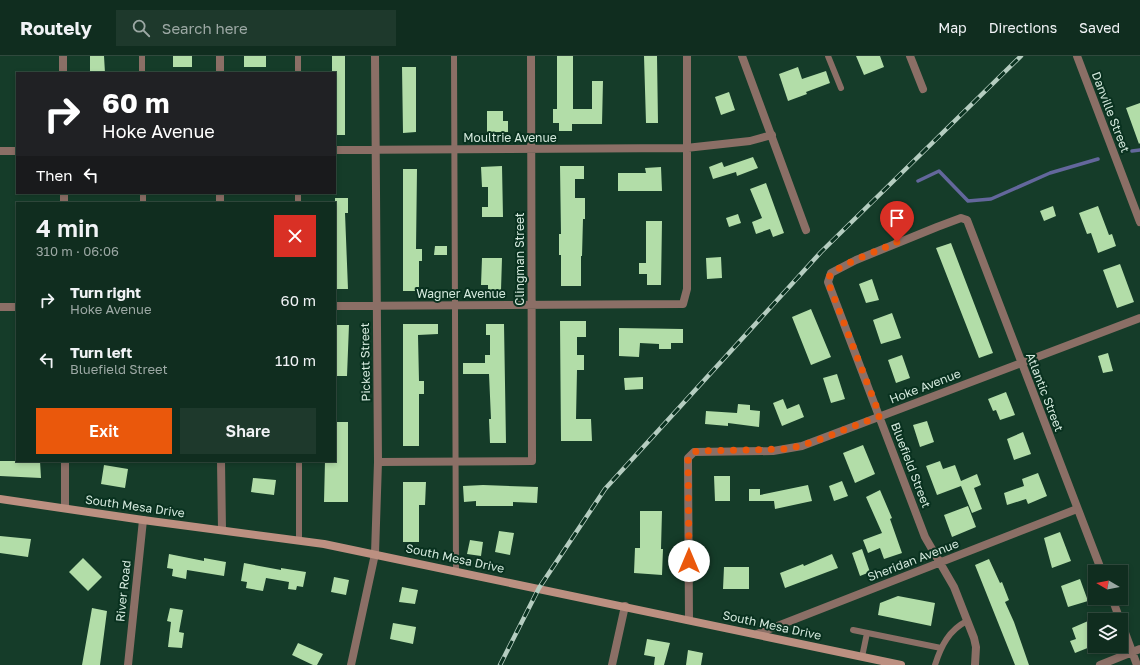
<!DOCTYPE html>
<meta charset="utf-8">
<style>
body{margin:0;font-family:"Golos Text",sans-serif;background:#1e392c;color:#f1f3f6;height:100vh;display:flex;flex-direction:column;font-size:15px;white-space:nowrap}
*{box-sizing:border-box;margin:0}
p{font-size:13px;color:#9ca8a4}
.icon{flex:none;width:22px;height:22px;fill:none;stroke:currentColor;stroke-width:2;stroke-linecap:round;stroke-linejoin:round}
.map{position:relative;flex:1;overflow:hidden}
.details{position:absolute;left:16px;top:146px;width:320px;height:260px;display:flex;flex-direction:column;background:#102d1f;border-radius:0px;box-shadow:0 2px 6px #0003,0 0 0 1px #30493d}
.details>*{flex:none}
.hud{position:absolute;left:16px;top:16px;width:320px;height:122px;border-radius:0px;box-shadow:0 2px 6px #0003,0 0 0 1px #30493d;background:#202124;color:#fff;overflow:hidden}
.needle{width:26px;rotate:280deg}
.fabs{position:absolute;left:1088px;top:509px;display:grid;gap:8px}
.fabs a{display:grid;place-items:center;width:40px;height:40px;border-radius:0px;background:#102d1f;box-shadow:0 2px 6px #0003,0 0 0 1px #30493d;font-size:20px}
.pin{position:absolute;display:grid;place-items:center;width:34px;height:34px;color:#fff;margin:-41px -17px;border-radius:50% 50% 50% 0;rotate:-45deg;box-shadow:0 0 4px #0007}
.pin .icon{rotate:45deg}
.me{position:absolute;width:44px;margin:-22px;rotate:0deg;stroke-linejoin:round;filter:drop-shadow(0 0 3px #0008)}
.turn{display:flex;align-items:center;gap:14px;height:84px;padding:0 20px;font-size:18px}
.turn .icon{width:52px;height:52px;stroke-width:2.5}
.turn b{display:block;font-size:28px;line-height:34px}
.then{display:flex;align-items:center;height:38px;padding:0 20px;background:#0003;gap:8px;font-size:15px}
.round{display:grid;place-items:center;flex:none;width:42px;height:42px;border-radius:0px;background:#1e392c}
.summary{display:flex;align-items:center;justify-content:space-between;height:68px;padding:0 20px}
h1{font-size:24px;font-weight:600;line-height:30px}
.primary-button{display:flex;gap:8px;margin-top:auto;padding:8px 20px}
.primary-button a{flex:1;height:46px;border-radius:0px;background:#ea580c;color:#fff;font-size:16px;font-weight:600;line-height:46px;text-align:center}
.primary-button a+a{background:#1e392c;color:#f1f3f6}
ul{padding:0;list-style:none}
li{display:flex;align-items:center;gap:12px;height:60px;padding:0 20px}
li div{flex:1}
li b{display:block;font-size:15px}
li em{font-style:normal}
header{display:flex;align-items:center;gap:24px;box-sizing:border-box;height:56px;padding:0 20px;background:#102d1f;border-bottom:1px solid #30493d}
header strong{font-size:19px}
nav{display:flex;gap:22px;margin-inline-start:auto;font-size:14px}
.search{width:280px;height:36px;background:#1e392c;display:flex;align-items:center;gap:10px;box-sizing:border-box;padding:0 14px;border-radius:0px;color:#9ca8a4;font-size:15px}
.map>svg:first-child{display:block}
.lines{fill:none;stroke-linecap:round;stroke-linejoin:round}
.stream{stroke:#63679c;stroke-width:3.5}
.building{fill:#b2dda8}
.service{stroke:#8b6f66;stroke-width:6}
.minor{stroke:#8b6f66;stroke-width:8}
.tertiary{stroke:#8b6f66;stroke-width:8}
.secondary{stroke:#bc9081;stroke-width:8}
.rail-casing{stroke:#b5cdc0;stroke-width:4.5}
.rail{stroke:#09311f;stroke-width:3;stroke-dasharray:9;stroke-linecap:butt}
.route{stroke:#ea580c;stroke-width:7;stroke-dasharray:0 12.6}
.labels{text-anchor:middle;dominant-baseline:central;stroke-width:4;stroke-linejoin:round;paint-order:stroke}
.street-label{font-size:12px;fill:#d4e9dd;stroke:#09311f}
</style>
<header>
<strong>Routely</strong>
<div class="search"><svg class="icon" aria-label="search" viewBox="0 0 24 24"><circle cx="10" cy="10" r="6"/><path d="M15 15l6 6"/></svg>Search here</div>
<nav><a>Map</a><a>Directions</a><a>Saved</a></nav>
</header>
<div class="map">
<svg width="1140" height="609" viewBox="0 0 1140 609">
<rect width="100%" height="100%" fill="#153c29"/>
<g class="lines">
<path class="stream" d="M1132 95 1140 94
M918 125 939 115 968 145 991 143 1050 117 1098 103"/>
</g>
<path class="building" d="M90 0H104L105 17H90Z
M173 0H192V11H173Z
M244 0H266V11H244Z
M332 0H345V79H335V17L332 16Z
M557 0H573V53H592V25H603L602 68H572V75H559V67H553V53H557Z
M644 0H657L658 67H646Z
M856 0H880L884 11 864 19Z
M402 11H416V76L403 77Z
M798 11 802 23 826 15 830 27 806 36 807 38 788 45 779 18Z
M729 36 735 54 721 59 715 41Z
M1140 47V87L1139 88 1126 52Z
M487 55H503V65H508V76H487Z
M753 101 758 112 737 120 736 116 713 123 709 111 722 106 724 111Z
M502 110 503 161H482V151H488V131H482L481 111Z
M560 110H584V123H575V142H585V163H583L582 200H581V230H561V199H559V178H561Z
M661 111 662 135H618V117H646L645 112Z
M403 113H417L416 193H422V205H419V231H417V235H403Z
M766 127 784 177 773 181 770 173 756 178 752 166 762 162 750 133Z
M335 142H348V157H345L348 233H335Z
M1053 150 1056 160 1044 165 1040 155Z
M1098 150 1109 179 1112 178 1116 190 1098 197 1091 177 1087 178 1079 157Z
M738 158 741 167 729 171 726 162Z
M646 165H662L661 229H647V218H639V207H646Z
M951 187 993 297 979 302 936 192Z
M435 190H447V199H434Z
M721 201 722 222 707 223 706 202Z
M482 202H502L501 234H488V229H481Z
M1120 208 1134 246 1117 252 1103 214Z
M872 223 879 244 866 247 859 228Z
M811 253 831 301 811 309 792 261Z
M892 257 901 282 881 288 873 264Z
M560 265H586V281H577V299H584V314H577L576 363H591L592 385H561Z
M403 268H438V278L418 279 419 325H424V338H419V390H403Z
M486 268H504L506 387H490L489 363H491L489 318H463V307H485V299H490V279H486Z
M335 269H349L347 320H335Z
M619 272 683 273V287H671V293H659V288L640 287 639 301 619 300Z
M1108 297 1113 315 1103 317 1098 300Z
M902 299 910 322 896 327 888 304Z
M837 318 845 343 831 347 823 322Z
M643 321V333L625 334 624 322Z
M1006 336 1015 359 1000 364 996 354 993 355 988 343Z
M783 343 787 353 799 348 804 361 782 370 773 347Z
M738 348 750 349V354L760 355 759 371 728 367V370L705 368 706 355 737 357Z
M927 365 934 386 920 391 913 369Z
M335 366H348V446H324L325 405H335Z
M1023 376 1031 398 1014 404 1007 383Z
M863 389 875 418 855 427 843 397Z
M0 405H40L41 422 0 420Z
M940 405 943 413 955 409 961 425 977 418 981 429 974 432 982 453 972 457 961 430 937 439 926 410Z
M104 409 128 413 125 432 101 428Z
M1038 417 1047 440 1028 448 1026 443 1007 449 1004 437 1024 430 1022 423Z
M714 420H730V445H715Z
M253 422 276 424 274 439 251 436Z
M842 425 848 440 834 445 829 430Z
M403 426H426L425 449H419V486H403Z
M483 429 538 431 537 447 513 446V450H476V445L464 446 463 430Z
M808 429 812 445 775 453 774 445H749V433H760V439Z
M880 434 892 462 890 463 902 497 884 503 880 492 868 497 863 484 882 477 866 441Z
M968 450 976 471 952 481 944 459Z
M640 455H662L661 493H663L662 519 634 517 635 492H640Z
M499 475 514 477 510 499 495 496Z
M1060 476 1071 505 1052 512 1044 482Z
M0 480 31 483 28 501 0 497Z
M470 484 483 486 481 500 467 498Z
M862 493 870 516 860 520 852 497Z
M169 498 204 505V502L226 506 224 520 187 514 186 523 172 520 173 513 167 512Z
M832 498 838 512 785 532 780 517 803 508 804 510Z
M83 502 102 521 88 535 69 516Z
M989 503 1000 527 1002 526 1009 544 1005 546 1014 566 1029 609H1015L975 509Z
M244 507 281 514V512L306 516 303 531 297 530 296 534 288 533 289 526 266 522 263 535 246 532 247 526 241 525Z
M724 511H749V533H723Z
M334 521 349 524 346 539 331 536Z
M1080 523 1088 545 1068 551 1061 530Z
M402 531 418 534 415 548 399 546Z
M898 540 935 547 931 570 878 559 880 547Z
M92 552 107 555 100 609H82Z
M170 552 183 554 179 576 184 577 182 592 168 591 171 566 167 565Z
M1095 562V589L1075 597 1070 585 1076 583 1072 572Z
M393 567 416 571 413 588 390 583Z
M647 583 670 587 664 609H654L655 601 644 599Z
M298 587 323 598 317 609H313L292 599Z
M688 594 703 597 701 609H686Z"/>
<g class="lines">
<path class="service" d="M142 0V17
M298 0V17
M454 0 456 515
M828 0 841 32
M143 137V147
M298 137V147
M299 405V484
M853 574 941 592
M862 601 867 577
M935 609C941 590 949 574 967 565"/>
<path class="minor" d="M63 0V17
M220 0V17
M742 0 806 174
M910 0 923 33
M335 94 686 92 750 85 772 79
M0 95H17
M64 137V147
M220 137V147
M335 250 683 248 687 233V0
M0 251H17
M65 405V452
M221 405 222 474
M378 406 532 405 531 0
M1112 542 1120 564
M689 564 688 402 694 396 773 395 802 390 1140 262
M1121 566 1137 609
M757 578 1077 453
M351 609 375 498 378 406 375 0
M612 609 625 550
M975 609 976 591 974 582 954 531 925 481 828 226 831 217 856 204 937 171 961 162 967 164 1102 516
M1100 609 1140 593"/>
<path class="tertiary" d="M1077 0 1140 166
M128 609 143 464"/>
<path class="secondary" d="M0 443 143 464 324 488 901 609"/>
<defs>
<path id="rail" d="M500 609 539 532 605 433 821 196 1021 0"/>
</defs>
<use href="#rail" class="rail-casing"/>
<use href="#rail" class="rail"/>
</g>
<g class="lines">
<path class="route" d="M689 505 688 402 691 398 697 395 788 393 813 386 880 360 828 226C829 223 829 220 831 218 841 208 883 193 897 186"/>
</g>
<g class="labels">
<g class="street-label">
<text transform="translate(1111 56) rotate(69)">Danville Street</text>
<text x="510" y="81">Moultrie Avenue</text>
<text transform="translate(519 203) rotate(-90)">Clingman Street</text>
<text x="461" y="237">Wagner Avenue</text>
<text transform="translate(365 306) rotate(-91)">Pickett Street</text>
<text transform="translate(925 330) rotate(-21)">Hoke Avenue</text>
<text transform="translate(1045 336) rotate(69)">Atlantic Street</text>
<text transform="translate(911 409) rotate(69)">Bluefield Street</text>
<text transform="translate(135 450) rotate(8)">South Mesa Drive</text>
<text transform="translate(455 502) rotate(12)">South Mesa Drive</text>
<text transform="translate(913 504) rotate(-21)">Sheridan Avenue</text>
<text transform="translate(123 535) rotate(-84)">River Road</text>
<text transform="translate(772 569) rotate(12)">South Mesa Drive</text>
</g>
</g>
</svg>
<div class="fabs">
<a><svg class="needle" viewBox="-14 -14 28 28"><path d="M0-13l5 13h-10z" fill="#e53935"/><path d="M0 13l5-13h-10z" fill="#9ca8a4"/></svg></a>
<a><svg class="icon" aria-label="layers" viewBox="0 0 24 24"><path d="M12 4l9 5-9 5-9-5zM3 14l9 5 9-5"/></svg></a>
</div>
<div class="pin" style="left:897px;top:186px;background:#d93025"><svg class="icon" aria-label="arrive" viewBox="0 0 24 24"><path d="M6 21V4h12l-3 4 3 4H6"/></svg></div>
<svg class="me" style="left:689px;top:505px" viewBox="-20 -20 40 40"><circle r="19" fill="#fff"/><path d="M0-13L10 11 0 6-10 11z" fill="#ea580c"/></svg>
<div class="hud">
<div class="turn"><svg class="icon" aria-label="right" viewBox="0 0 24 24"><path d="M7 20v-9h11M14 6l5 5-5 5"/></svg><div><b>60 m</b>Hoke Avenue</div></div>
<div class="then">Then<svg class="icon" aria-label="left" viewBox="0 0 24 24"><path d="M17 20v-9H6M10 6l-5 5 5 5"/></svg></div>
</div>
<section class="details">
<div class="summary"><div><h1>4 min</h1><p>310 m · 06:06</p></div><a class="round" style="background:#d93025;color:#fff"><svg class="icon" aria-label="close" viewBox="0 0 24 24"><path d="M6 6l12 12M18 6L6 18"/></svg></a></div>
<ul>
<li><svg class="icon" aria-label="right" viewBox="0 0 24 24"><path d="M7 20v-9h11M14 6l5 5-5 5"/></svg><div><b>Turn right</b><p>Hoke Avenue</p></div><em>60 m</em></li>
<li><svg class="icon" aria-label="left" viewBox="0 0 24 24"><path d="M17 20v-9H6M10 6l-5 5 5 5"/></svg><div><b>Turn left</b><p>Bluefield Street</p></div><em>110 m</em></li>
</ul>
<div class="primary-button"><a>Exit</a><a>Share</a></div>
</section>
</div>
